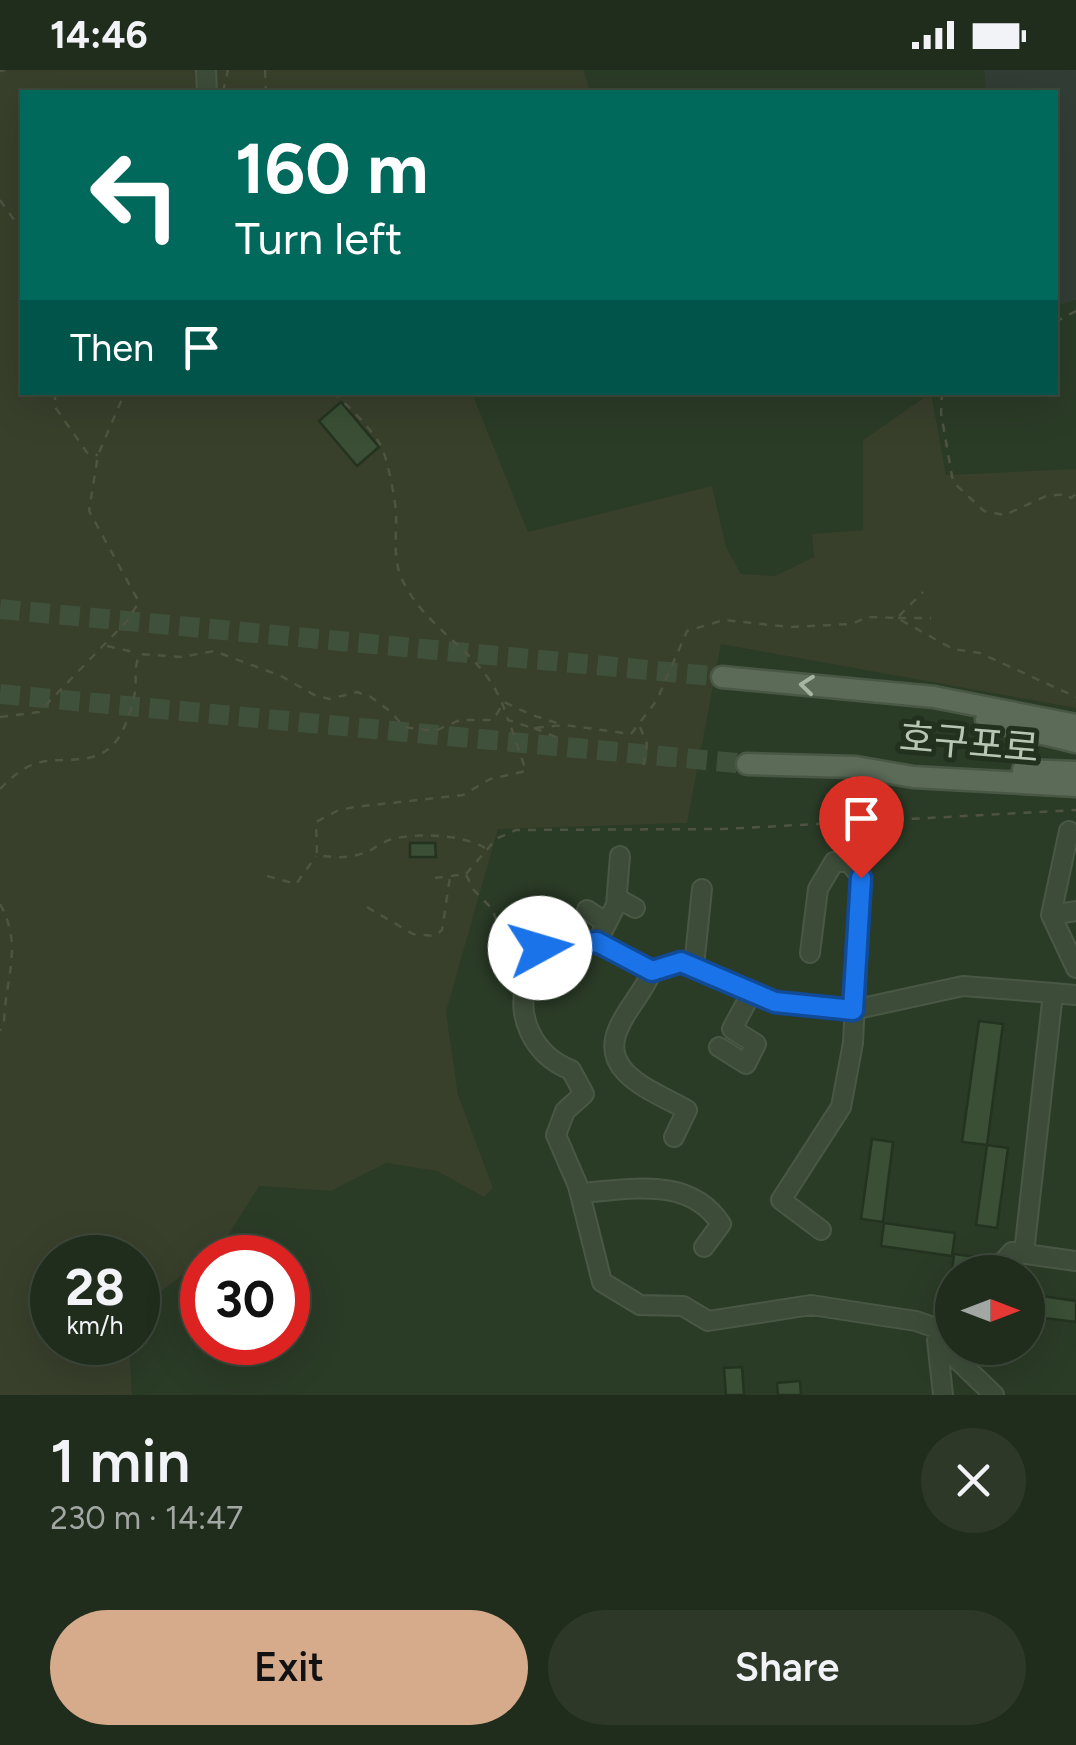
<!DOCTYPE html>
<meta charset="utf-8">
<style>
body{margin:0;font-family:Figtree,"Noto Sans KR",sans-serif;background:#2d3829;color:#f1f3f6;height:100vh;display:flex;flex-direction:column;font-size:38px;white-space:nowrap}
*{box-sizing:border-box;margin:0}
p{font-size:32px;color:#a2a7a3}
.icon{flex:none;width:55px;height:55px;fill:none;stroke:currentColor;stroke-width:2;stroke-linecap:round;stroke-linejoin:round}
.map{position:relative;height:1325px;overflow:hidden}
.side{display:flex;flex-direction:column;background:#202c1c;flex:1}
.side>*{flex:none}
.guide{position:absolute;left:20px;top:20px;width:1038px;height:305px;border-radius:0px;box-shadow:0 10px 40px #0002,0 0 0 2px #3d483b;background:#00695c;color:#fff;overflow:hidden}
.needle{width:65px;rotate:90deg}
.fabs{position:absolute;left:935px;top:1185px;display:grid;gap:20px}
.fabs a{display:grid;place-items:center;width:110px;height:110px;border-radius:50%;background:#202c1c;box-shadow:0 10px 40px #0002,0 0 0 2px #3d483b;font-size:50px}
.speed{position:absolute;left:30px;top:1165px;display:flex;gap:20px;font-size:50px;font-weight:700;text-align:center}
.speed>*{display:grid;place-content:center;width:130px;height:130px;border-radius:50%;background:#202c1c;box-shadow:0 10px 40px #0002,0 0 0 2px #3d483b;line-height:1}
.speed small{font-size:25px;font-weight:400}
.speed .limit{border:15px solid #d22;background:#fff;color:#111}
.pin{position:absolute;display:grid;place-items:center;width:85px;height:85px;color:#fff;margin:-102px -42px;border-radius:50% 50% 50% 0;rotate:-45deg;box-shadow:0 0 10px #0007}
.pin .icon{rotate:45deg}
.me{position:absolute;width:110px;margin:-55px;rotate:84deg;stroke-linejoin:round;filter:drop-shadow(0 0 8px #0008)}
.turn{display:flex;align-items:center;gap:35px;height:210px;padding:0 50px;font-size:45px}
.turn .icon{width:130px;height:130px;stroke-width:2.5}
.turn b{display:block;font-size:70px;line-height:85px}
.then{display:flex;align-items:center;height:95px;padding:0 50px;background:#0003;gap:20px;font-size:38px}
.round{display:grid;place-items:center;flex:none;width:105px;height:105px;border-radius:52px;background:#2d3829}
.head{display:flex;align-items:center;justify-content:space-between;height:170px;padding:0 50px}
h1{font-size:60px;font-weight:600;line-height:75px}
.button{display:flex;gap:20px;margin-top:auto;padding:20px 50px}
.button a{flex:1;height:115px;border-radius:60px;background:#d6ab8b;color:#111;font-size:40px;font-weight:600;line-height:115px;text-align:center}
.button a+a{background:#2d3829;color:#f1f3f6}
.status{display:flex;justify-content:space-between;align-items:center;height:70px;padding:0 50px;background:#202c1c;direction:ltr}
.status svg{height:28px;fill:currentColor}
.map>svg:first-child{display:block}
.medical{fill:#313d35}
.green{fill:#383f2b}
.building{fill:#3a4f35;stroke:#243320;stroke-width:2.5}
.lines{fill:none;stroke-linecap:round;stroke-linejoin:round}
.major-tunnel{stroke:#3f503b;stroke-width:20;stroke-dasharray:20 10;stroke-linecap:butt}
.minor-casing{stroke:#495845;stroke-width:22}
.major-casing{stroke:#495845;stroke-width:25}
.path{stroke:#4e5441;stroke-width:2.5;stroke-dasharray:8 8;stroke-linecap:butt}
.minor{stroke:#3d4c39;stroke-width:18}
.major{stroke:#5b6b58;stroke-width:20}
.oneway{stroke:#a5b5a2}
.route-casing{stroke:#114b97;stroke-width:25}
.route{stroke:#1a73e8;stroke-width:18}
.labels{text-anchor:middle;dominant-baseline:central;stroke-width:10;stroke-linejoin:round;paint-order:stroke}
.street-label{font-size:38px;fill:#b8c7b5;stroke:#22311e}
</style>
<div class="status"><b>14:46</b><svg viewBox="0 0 49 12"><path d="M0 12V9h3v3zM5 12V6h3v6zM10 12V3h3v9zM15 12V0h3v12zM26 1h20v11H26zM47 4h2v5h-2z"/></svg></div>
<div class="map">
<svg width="1076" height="1325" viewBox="0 0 1076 1325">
<rect width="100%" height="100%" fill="#2a3b26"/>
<path class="medical" d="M984 0H1076V230L1055 236V22H986Z"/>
<path class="green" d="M0 0H584L590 22H22V322L472 323 528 462 712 416 726 477 741 504 775 506 814 487 812 464 863 460V370L931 323 946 405 1076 399V638L721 574 687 753 498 759 446 942 458 1025 493 1118 484 1127 437 1101 386 1093 331 1121 259 1116 223 1174 143 1235 138 1249V1188H52V1272L129 1273 132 1325H0Z"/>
<path class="building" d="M341 332 379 377 357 396 319 351Z
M410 773H435L436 787H410Z
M979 951 1003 954 987 1075 962 1072Z
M872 1069 893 1072 883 1152 861 1149Z
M987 1075 1008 1078 997 1158 976 1155Z
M884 1153 955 1163 952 1186 881 1176Z
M954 1184 977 1187 975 1202H952Z
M1028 1224 1076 1231V1252L1028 1246Z
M975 1278H996L994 1292 975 1289Z
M742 1297 744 1325H726L724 1298Z
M800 1311 801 1325H778L777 1313Z"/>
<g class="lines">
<path class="major-tunnel" d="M0 539 722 607
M0 624 747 694"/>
<defs>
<path id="minor" d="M206 0 207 22
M620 786 616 835 597 872 652 901
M617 828 635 838
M587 840 607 853
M1076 841 1051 845 1076 898
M1051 845 1069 761
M515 874 564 878 597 872
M548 878C542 887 533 896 529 906 513 944 533 985 571 1000L584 1024 565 1041 556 1065 578 1116 602 1212 640 1235 683 1236 708 1251 811 1235 916 1251 944 1261
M810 883 818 819 834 792H849L861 807 853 973 841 1037 781 1130 821 1160
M694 896 702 819
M719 977 746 994 756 974 732 959 752 922
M674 1067 687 1040C654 1021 596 1003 620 955 629 936 644 921 652 901L681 892 775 932 853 940 963 916 1053 923
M580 1123C629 1120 689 1105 721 1154L704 1177
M1024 1183 1053 923 1076 925
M994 1202 1012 1182 1076 1191
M943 1325 937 1270 994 1325"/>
<path id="major" d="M722 607 934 627 1076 655
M986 650 1076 672
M747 694 856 697 913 707 1076 716
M1023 700 1076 702"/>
</defs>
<use href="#minor" class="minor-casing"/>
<use href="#major" class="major-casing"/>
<path class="path" d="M265 0 266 22
M0 1 5 0
M223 22 228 0
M0 130 22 161
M1055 252 1076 241
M55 322V337L88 384 98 385
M333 322C349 337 369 356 380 374 387 386 395 427 396 442 397 469 391 492 406 517 436 570 489 583 508 650L532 658 565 655 631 664 657 630 687 561 724 550 789 557 852 554 867 547 897 548 953 579 980 583 1076 627
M942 322 941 343 953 412 984 441 1005 445 1046 426 1066 424 1071 428 1076 424
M899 546 923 522
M898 548H931
M107 576 138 583
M0 647 39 642 127 551 139 532 89 441 98 385 125 322
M640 657 647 674 642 703
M534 658 558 668
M0 719C13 706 27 693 47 691 73 688 101 695 119 667 127 654 132 637 135 622 137 607 133 598 140 584L182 587 214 581 281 606 316 626 330 629 357 622 371 627 390 641 404 657 435 661 460 650H493L504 632 532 645 563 655
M485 778C462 764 418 763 392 769 385 771 377 776 371 780 352 789 337 788 317 785L316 752 337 741 354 737 463 725 490 709 526 701 509 651
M466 804 496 769 516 760 724 759 1076 740
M267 806 296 814 316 786
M435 808 466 804 472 818 492 839 502 864
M0 834C23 875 6 906 4 951L0 961
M367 837 413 864 434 866 442 860 450 807"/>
<use href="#minor" class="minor"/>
<use href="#major" class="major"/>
</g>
<defs><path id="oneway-chevron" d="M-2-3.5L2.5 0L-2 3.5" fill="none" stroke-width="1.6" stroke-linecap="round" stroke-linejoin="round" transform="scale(2.5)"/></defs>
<use class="oneway" href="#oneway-chevron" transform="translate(807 615) rotate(-174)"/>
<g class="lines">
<defs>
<path id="route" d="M540 878 597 872 652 901 681 892 775 932 853 940 861 808"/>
</defs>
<use href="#route" class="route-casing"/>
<use href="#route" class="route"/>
</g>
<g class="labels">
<g class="street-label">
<text transform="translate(969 673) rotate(5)">호구포로</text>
</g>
</g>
</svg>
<div class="fabs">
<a><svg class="needle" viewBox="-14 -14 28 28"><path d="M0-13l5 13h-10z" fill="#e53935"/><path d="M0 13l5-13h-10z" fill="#a2a7a3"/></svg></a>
</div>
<div class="speed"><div>28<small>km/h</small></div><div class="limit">30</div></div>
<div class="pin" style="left:861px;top:808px;background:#d93025"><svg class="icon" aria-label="arrive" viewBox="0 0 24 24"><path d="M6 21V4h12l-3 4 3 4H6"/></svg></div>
<svg class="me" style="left:540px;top:878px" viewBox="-20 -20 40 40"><circle r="19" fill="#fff"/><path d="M0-13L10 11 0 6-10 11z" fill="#1a73e8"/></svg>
<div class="guide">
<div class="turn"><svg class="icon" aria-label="left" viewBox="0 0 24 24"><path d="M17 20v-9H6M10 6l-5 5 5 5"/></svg><div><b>160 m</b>Turn left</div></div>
<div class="then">Then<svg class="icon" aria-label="arrive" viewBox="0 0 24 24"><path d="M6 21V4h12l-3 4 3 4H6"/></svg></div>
</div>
</div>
<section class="side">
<div class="head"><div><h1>1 min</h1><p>230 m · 14:47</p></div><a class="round"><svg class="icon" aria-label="close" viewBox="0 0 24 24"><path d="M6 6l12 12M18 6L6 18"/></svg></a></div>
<div class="button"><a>Exit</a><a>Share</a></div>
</section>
